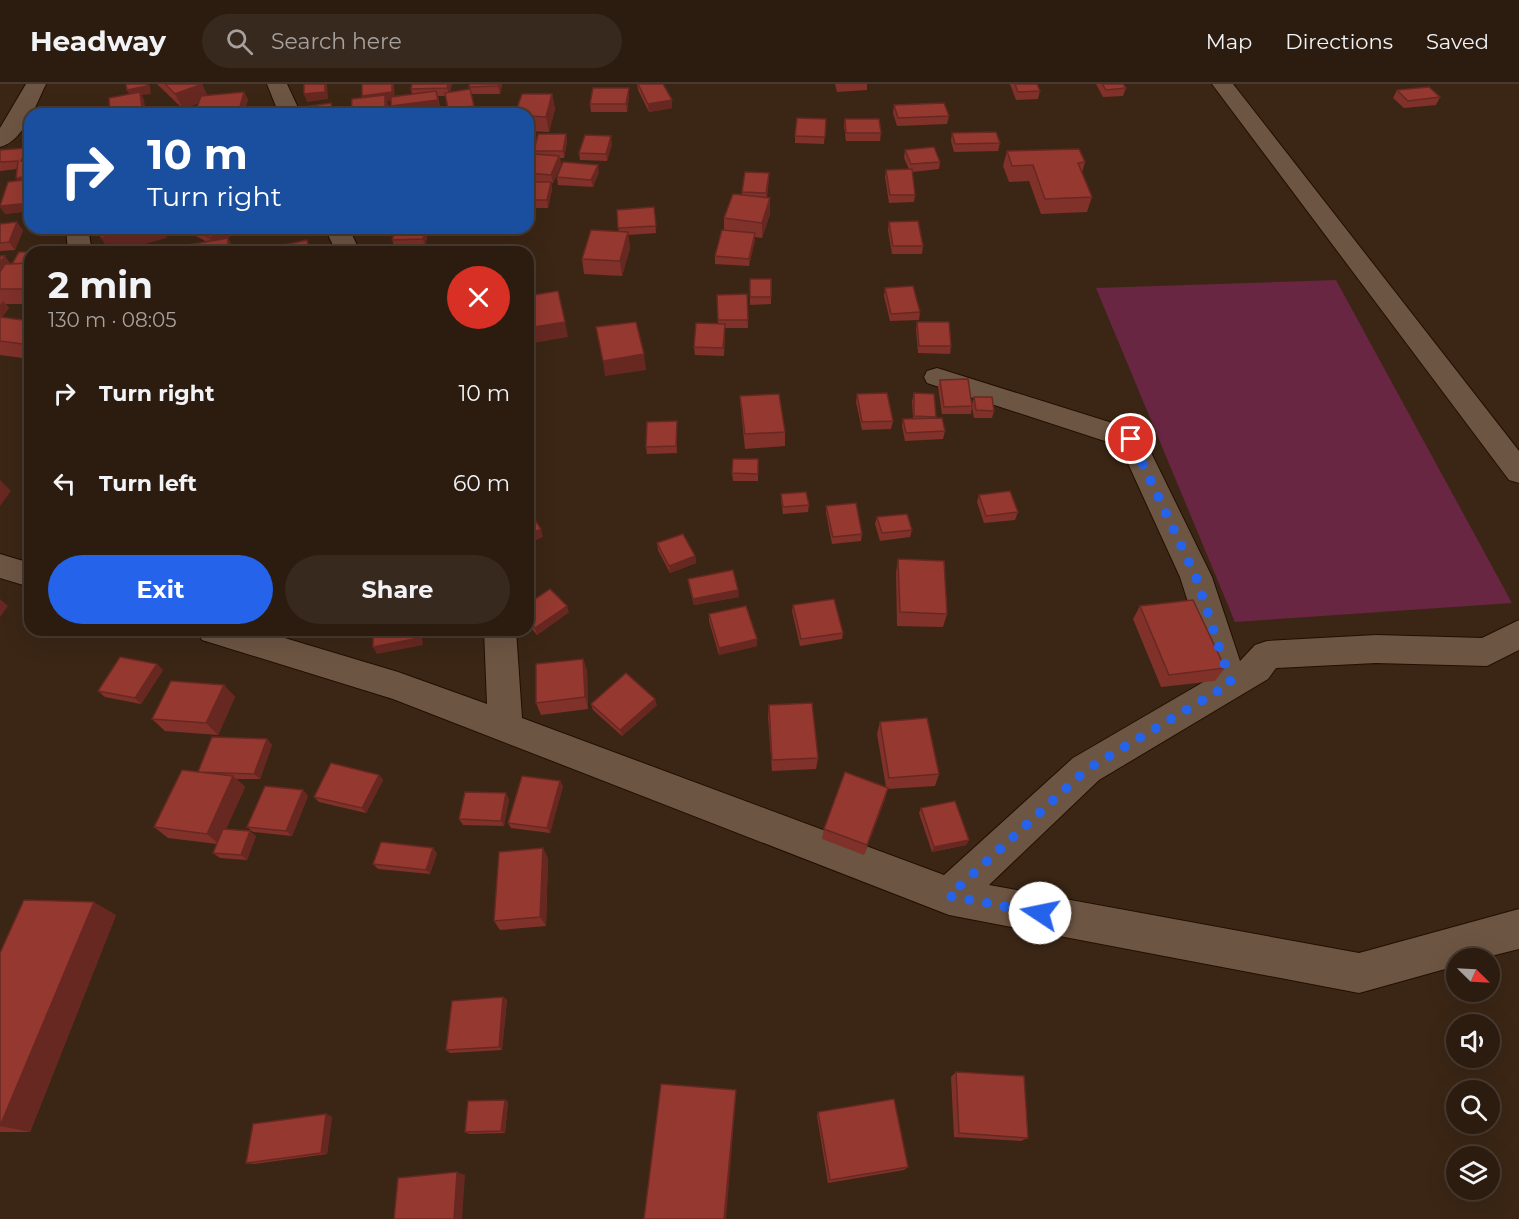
<!DOCTYPE html>
<meta charset="utf-8">
<style>
body{margin:0;font-family:Montserrat,sans-serif;background:#38291e;color:#f1f3f6;height:100vh;display:flex;flex-direction:column;font-size:22px;white-space:nowrap}
*{box-sizing:border-box;margin:0}
p{font-size:20px;color:#a6a19f}
.icon{flex:none;width:33px;height:33px;fill:none;stroke:currentColor;stroke-width:2;stroke-linecap:round;stroke-linejoin:round}
.map{position:relative;flex:1;overflow:hidden}
.drawer{position:absolute;left:24px;top:162px;width:510px;height:390px;display:flex;flex-direction:column;background:#2c1c10;border-radius:18px;box-shadow:0 6px 24px #0002,0 0 0 2px #483a30}
.drawer>*{flex:none}
.guide{position:absolute;left:24px;top:24px;width:510px;height:126px;border-radius:18px;box-shadow:0 6px 24px #0002,0 0 0 2px #483a30;background:#1a4fa0;color:#fff;overflow:hidden}
.needle{width:39px;rotate:114deg}
.fabs{position:absolute;left:1446px;top:864px;display:grid;gap:12px}
.fabs a{display:grid;place-items:center;width:54px;height:54px;border-radius:50%;background:#2c1c10;box-shadow:0 6px 24px #0002,0 0 0 2px #483a30;font-size:30px}
.pin{position:absolute;display:grid;place-items:center;width:51px;height:51px;color:#fff;margin:-26px;border:3px solid #fff;border-radius:50%;box-shadow:0 2px 6px #0007}
.me{position:absolute;width:66px;margin:-33px;rotate:281deg;stroke-linejoin:round;filter:drop-shadow(0 0 4px #0008)}
.turn{display:flex;align-items:center;gap:21px;height:126px;padding:0 24px;font-size:27px}
.turn .icon{width:78px;height:78px;stroke-width:2.5}
.turn b{display:block;font-size:42px;line-height:51px}
.round{display:grid;place-items:center;flex:none;width:63px;height:63px;border-radius:32px;background:#38291e}
.headline{display:flex;align-items:center;justify-content:space-between;height:102px;padding:0 24px}
h1{font-size:36px;font-weight:700;line-height:45px}
.button{display:flex;gap:12px;margin-top:auto;padding:12px 24px}
.button a{flex:1;height:69px;border-radius:36px;background:#2563eb;color:#fff;font-size:24px;font-weight:700;line-height:69px;text-align:center}
.button a+a{background:#38291e;color:#f1f3f6}
ul{padding:0;list-style:none}
li{display:flex;align-items:center;gap:18px;height:90px;padding:0 24px}
li div{flex:1}
li b{display:block;font-size:22px}
li em{font-style:normal}
header{display:flex;align-items:center;gap:36px;box-sizing:border-box;height:84px;padding:0 30px;background:#2c1c10;border-bottom:2px solid #483a30}
header strong{font-size:28px}
nav{display:flex;gap:33px;margin-inline-start:auto;font-size:21px}
.search{width:420px;height:54px;background:#38291e;display:flex;align-items:center;gap:15px;box-sizing:border-box;padding:0 21px;border-radius:33px;color:#a6a19f;font-size:22px}
.map>svg:first-child{display:block}
.green{fill:#682642}
.lines{fill:none;stroke-linecap:round;stroke-linejoin:round}
.minor-casing{stroke:#220f01;stroke-width:2}
.minor{fill:#6d5543;fill-rule:evenodd}
.wall{fill:#803129}
.shaded-wall{fill:#682822}
.building{fill:#953930;stroke:#682822;stroke-width:1.5}
.route{stroke:#2563eb;stroke-width:10;stroke-dasharray:0 18}
</style>
<header>
<strong>Headway</strong>
<div class="search"><svg class="icon" aria-label="search" viewBox="0 0 24 24"><circle cx="10" cy="10" r="6"/><path d="M15 15l6 6"/></svg>Search here</div>
<nav><a>Map</a><a>Directions</a><a>Saved</a></nav>
</header>
<div class="map">
<svg width="1519" height="1135" viewBox="0 0 1519 1135">
<rect width="100%" height="100%" fill="#3b2615"/>
<path class="green" d="M1336 196 1512 519 1235 538 1096 204Z"/>
<g class="lines">
<defs>
<path id="minor" d="M26 0H46C36 20 24 57 0 63V44Z
M267 0H287L301 30H279Z
M1212 0H1233L1519 367V399L1509 396Z
M66 144H88L92 168H68Z
M325 144H349L360 168H336Z
M937 284 1141 348 1212 493 1240 577 1255 561 1267 557 1376 551 1482 554 1519 536V566L1487 582 1376 579 1276 584 1268 595 1099 696 989 801 1359 869 1519 825V865L1483 874H1456V882L1359 909 949 831 393 615 202 556 197 546H258L398 588 487 620 484 546H516L522 634 944 791 1073 674 1212 593 1180 493 1120 362 927 299 924 293 927 287Z
M0 470 30 479V503L0 494Z"/>
</defs>
<use href="#minor" class="minor-casing"/>
<use href="#minor" class="minor"/>
</g>
<path class="wall" d="M157 0H202L207 11 244 8 248 16 245 24 258 23 261 30H198L196 26 199 19 183 25Z
M362 0H394V12L412 10 411 5 452 0 450 8 470 5V0H502L500 10H471L476 29 445 12H438L440 24 394 30 391 22V16L387 17 390 26V30L363 14Z
M634 0H663L672 24 649 28 638 6 637 0Z
M835 0H867V6L837 8Z
M1010 0H1037L1040 7 1038 15 1016 16Z
M1096 0H1123L1126 4 1123 12 1103 13Z
M1397 6 1440 13 1436 21 1404 24 1393 14Z
M552 10 555 25 549 48 528 47V30Z
M629 12 627 28H591L590 20Z
M894 21 949 32 947 40 897 42 893 29Z
M826 35 824 60 795 59V52Z
M845 35 881 49 880 57H846L844 42Z
M952 49 1000 59 998 67 954 68 951 57Z
M566 50 567 58 564 74H560L561 80 553 99H551L552 105 548 124H528V98H537L528 97V85L535 70 534 67Z
M612 60 607 77 580 76 579 69Z
M27 64 30 68V127L5 130 0 122 18 97 16 94 17 85 0 87V66Z
M905 66 940 78 939 85 912 88 915 111 914 118 889 119 885 93 886 86 909 85 904 74Z
M1007 67 1085 78 1082 89 1092 113 1087 128 1041 130 1029 97 1009 98 1003 82Z
M599 88 593 103 558 101 557 93Z
M769 89 767 114 770 130 762 154 755 153 749 182 715 180V172L724 146V134L742 111V108Z
M654 123 656 149 628 151 630 164 622 192 584 190 582 175 619 148 617 126Z
M889 138 923 162 922 170H892L888 146Z
M0 140 23 146 15 166 0 167Z
M192 144H243L226 155 228 154 232 162V168H188L207 158 196 152Z
M429 144 425 163 395 164 392 156Z
M30 168V220H6L9 224 2 233 30 237V275L0 271V172L11 180Z
M750 195H771V220L750 221Z
M885 204 920 228 919 236 890 237 884 212Z
M747 210 748 244H725L724 272 695 271 694 263 718 240 717 211Z
M917 238 951 262 950 270 918 269 916 246Z
M940 296 972 320 974 313 994 327 992 334H974L972 323 971 330H942L938 303Z
M914 309 934 310 936 334 945 347 943 355 905 357 902 342 903 335H913L912 317Z
M857 310 893 337 891 345 862 346 856 318Z
M740 312 785 348V362L745 365 741 327Z
M677 337V369L647 370 646 363Z
M758 375V397H733L732 389Z
M781 410 809 421 808 428 783 430 781 417Z
M979 411 1018 428 1015 436 984 439 977 418Z
M826 422 862 450 861 457 832 460 826 429Z
M877 433 912 446 910 453 880 457 875 440Z
M657 459 695 472 696 479 670 489 658 466Z
M898 475 947 530 943 543 897 542 896 489Z
M688 495 739 513 694 521 689 502Z
M528 520 569 528 537 551 528 540Z
M793 521 843 549 842 555 800 562 792 527Z
M1140 522 1225 584 1215 597 1161 603 1133 535Z
M709 530 757 555V562L719 571 709 537Z
M583 575 587 587 588 625 541 631 536 619Z
M163 586 141 620 105 613 98 607Z
M224 601 235 613 218 651 165 647 152 635Z
M591 620 657 621 622 652 593 626Z
M769 621 818 674 816 685 772 687 768 633Z
M880 638 939 690 935 702 887 705 885 715 864 771 822 755 824 745 886 703 877 650Z
M267 655 272 661 260 695H236L245 703 226 745 256 752 247 776 220 774 213 769 217 760 168 754 154 743 198 688Z
M379 691 383 696 366 729 319 718 314 713Z
M563 702 550 749 511 744 508 739Z
M303 706 308 712 292 752 253 748 247 743Z
M509 715 504 742 463 741 459 735Z
M921 724 969 756 966 761 932 768 919 729Z
M437 769 430 790 378 785 373 780Z
M548 774 546 842 500 846 494 837Z
M116 831 30 1048H0V869Z
M503 913 507 916 502 966 450 969 446 966Z
M956 988 1028 1054 1021 1057 954 1053 951 993Z
M505 1016 508 1018 505 1049 469 1050 465 1048Z
M818 1028 908 1083 904 1086 828 1099 817 1032Z
M326 1030 332 1033 327 1070 254 1080 246 1079Z"/>
<path class="shaded-wall" d="M146 0H148L150 2 151 10 142 11 144 16 146 30H110L131 14 127 6Z
M202 0 209 15 183 25 175 10Z
M325 0H327L328 15 307 18 304 10Z
M392 0H394L395 16 387 17 390 26V30H385L365 19 362 12Z
M448 0H452L449 12 447 4Z
M498 0H502L500 10 498 2Z
M629 4V12L627 28 626 20Z
M436 7 440 24 394 30 391 22Z
M244 8 248 16 244 30 240 23Z
M552 10 555 25 549 48 546 33Z
M672 16V24L649 28 648 20Z
M331 19 334 30H306Z
M474 22 476 29 449 30 448 25Z
M258 23 261 30H257Z
M566 50 567 58 564 74 563 67Z
M611 52 612 60 607 77 606 70Z
M27 64 30 68V77H21Z
M559 72 561 80 553 99 551 91Z
M598 81 599 88 593 103 591 96Z
M769 89V97L766 117V109Z
M30 92V100L21 102 16 94Z
M551 98 552 105 548 124 547 116Z
M770 114V130L762 154V139Z
M30 119V127L5 130 0 123V122Z
M17 138 23 146 15 166 9 158Z
M139 144H165L167 154 115 168H110L101 154Z
M226 144H243L214 162 210 154Z
M425 144H429L425 163 423 155Z
M628 148 630 164 622 192 620 177Z
M755 149V157L749 182V175Z
M228 154 232 162V168H228Z
M307 156 312 168H310Z
M5 172 15 186 0 205V178Z
M3 217 9 224 0 236V221Z
M565 238 568 253 528 260V244Z
M644 270 646 286 605 292 603 277Z
M677 337V369L676 362Z
M0 396 11 407 0 422Z
M541 445 543 453 528 460V451Z
M695 472 696 479 670 489 669 482Z
M738 506 739 513 694 521 693 515Z
M0 515 8 522 0 533Z
M567 522 569 528 537 551 535 544Z
M418 546H421L423 561 377 570 373 563Z
M757 555V562L719 571V564Z
M583 575 587 587 588 625 585 613Z
M157 580 163 586 141 620 135 614Z
M224 601 235 613 218 651 206 639Z
M655 615 657 621 622 652 620 646Z
M267 655 272 661 260 695 254 690Z
M379 691 383 696 366 729 362 724Z
M233 692 245 703 219 760 207 750Z
M560 697 563 702 550 749 547 744Z
M888 704 885 715 864 771 867 761Z
M303 706 308 712 292 752 286 747Z
M506 709 509 715 504 742 501 737Z
M250 747 256 752 247 776 241 771Z
M969 756 966 761 932 768 934 763Z
M433 764 437 769 430 790 426 786Z
M543 764 548 774 546 842 540 833Z
M94 818 116 831 30 1048 0 1042Z
M503 913 507 916 502 966 499 963Z
M736 1006V1013L726 1135H724Z
M505 1016 508 1018 505 1049 501 1047Z
M326 1030 332 1033 327 1070 321 1069Z
M457 1088 465 1091 462 1135H454Z"/>
<path class="building" d="M126 0H146L147 2 127 6Z
M165 0H202L175 10Z
M304 0H325V8L304 10Z
M362 0H392V8L362 12Z
M412 0H448L447 4 411 5Z
M470 0H498V2L469 3Z
M638 0H663L672 16 648 20Z
M1015 0H1037L1040 7 1018 8Z
M1102 0H1123L1126 4 1106 6Z
M1429 3 1440 13 1408 17 1397 6Z
M593 4H629L626 20H590Z
M470 5 474 22 448 25 445 9Z
M436 7 438 16 391 22V13Z
M140 8 142 24 110 30 109 14Z
M244 8 240 23 196 26 201 12Z
M522 10H552L546 33 528 32V30H515Z
M385 11V30H351L352 15Z
M331 19 332 26 304 30V23Z
M944 19 949 32 898 34 894 21Z
M258 23 257 30H221L222 26Z
M797 34 826 35 825 53 795 52Z
M845 35H879L881 49H846Z
M996 48 1000 59 955 60 952 49Z
M538 50H566L563 67H534Z
M585 51 611 52 606 70 579 69Z
M934 63 940 78 911 80 905 66Z
M27 64 21 77 30 76V92L16 94 18 77 0 78V66Z
M1079 65 1085 78 1078 79 1092 113 1045 115 1033 81 1012 82 1007 67Z
M534 70 559 72 551 91 528 89V85Z
M563 78 598 81 591 96 557 93Z
M912 85 915 111H890L886 86Z
M745 88 769 89 766 109 742 108Z
M30 95V119L0 122 8 98Z
M528 98H551L547 116H528Z
M733 110 770 114 762 139 724 134Z
M654 123 656 142 618 144 617 126Z
M918 137 923 162H893L889 138Z
M17 138 9 158 0 159V140Z
M99 144H139L101 154Z
M192 144H226L210 154Z
M396 144H425L423 155 392 156Z
M591 146 628 148 620 177 582 175Z
M722 146 755 149 749 175 715 172Z
M228 154V168H188V161Z
M307 156 310 168H251Z
M183 165 182 168H161L162 167Z
M19 168H36H30V178L29 179 12 180Z
M0 172H5L0 178Z
M30 179V205H0V188L5 180Z
M750 195H771V213H750Z
M913 202 920 228 891 230 885 204Z
M558 207 565 238 528 244V212Z
M747 210 748 236H718L717 211Z
M0 233 30 237V261L0 257Z
M636 238 644 270 603 277 596 243Z
M917 238H949L951 262H919Z
M696 239 725 240 723 264 694 263Z
M968 295 972 322 944 323 940 296Z
M887 309 893 337 862 338 857 310Z
M914 309 934 310 936 333 914 332Z
M779 310 785 348 745 350 740 312Z
M974 313H992L994 327 976 326Z
M942 334 945 347 906 349 903 335Z
M677 337 676 362 646 363 647 338Z
M733 375H758V390L732 389Z
M1010 407 1018 428 986 432 979 411Z
M806 408 809 421 783 423 781 410Z
M856 419 862 450 833 453 826 422Z
M528 426 541 445 528 451Z
M907 430 912 446 882 449 877 433Z
M683 450 695 472 669 482 657 459Z
M898 475 944 477 947 530 900 528Z
M733 486 738 506 693 515 688 495Z
M550 505 567 522 535 544 528 536V520Z
M834 515 843 549 801 555 793 521Z
M1193 516 1225 584 1169 591 1140 522Z
M746 522 757 555 719 564 709 530Z
M373 546H418L419 554 373 563Z
M120 573 157 580 135 614 98 607Z
M583 575 585 613 536 619V580Z
M626 589 655 615 620 646 591 620Z
M171 597 224 601 206 639 152 635Z
M812 619 818 674 772 676 769 621Z
M927 634 939 690 889 694 880 638Z
M212 653 267 655 254 690 198 688Z
M331 679 379 691 362 724 314 713Z
M182 686 233 692 207 750 154 743Z
M845 688 888 704 867 761 824 745Z
M522 692 560 697 547 744 508 739Z
M265 702 303 706 286 747 247 743Z
M465 708 506 709 501 737 459 735Z
M955 717 969 756 934 763 921 724Z
M223 745 250 747 241 771 213 769Z
M381 758 433 764 426 786 373 780Z
M543 764 540 833 494 837 499 768Z
M24 816 94 818 0 1042V869Z
M503 913 499 963 446 966 452 917Z
M956 988 1024 992 1028 1054 959 1049Z
M661 1000 736 1006 724 1135H644Z
M894 1015 908 1083 830 1096 818 1028Z
M505 1016 501 1047 465 1048 468 1017Z
M326 1030 321 1069 246 1079 253 1040Z
M457 1088 454 1135H394L398 1094Z"/>
<g class="lines">
<path class="route" d="M1040 829 949 812 1086 686 1231 599 1196 493 1131 355"/>
</g>
</svg>
<div class="fabs">
<a><svg class="needle" viewBox="-14 -14 28 28"><path d="M0-13l5 13h-10z" fill="#e53935"/><path d="M0 13l5-13h-10z" fill="#a6a19f"/></svg></a>
<a><svg class="icon" aria-label="sound" viewBox="0 0 24 24"><path d="M4 9h4l5-4v14l-5-4H4zM17 9q2 3 0 6"/></svg></a>
<a><svg class="icon" aria-label="search" viewBox="0 0 24 24"><circle cx="10" cy="10" r="6"/><path d="M15 15l6 6"/></svg></a>
<a><svg class="icon" aria-label="layers" viewBox="0 0 24 24"><path d="M12 4l9 5-9 5-9-5zM3 14l9 5 9-5"/></svg></a>
</div>
<div class="pin" style="left:1131px;top:355px;background:#d93025"><svg class="icon" aria-label="arrive" viewBox="0 0 24 24"><path d="M6 21V4h12l-3 4 3 4H6"/></svg></div>
<svg class="me" style="left:1040px;top:829px" viewBox="-20 -20 40 40"><circle r="19" fill="#fff"/><path d="M0-13L10 11 0 6-10 11z" fill="#2563eb"/></svg>
<div class="guide">
<div class="turn"><svg class="icon" aria-label="right" viewBox="0 0 24 24"><path d="M7 20v-9h11M14 6l5 5-5 5"/></svg><div><b>10 m</b>Turn right</div></div>
</div>
<section class="drawer">
<div class="headline"><div><h1>2 min</h1><p>130 m · 08:05</p></div><a class="round" style="background:#d93025;color:#fff"><svg class="icon" aria-label="close" viewBox="0 0 24 24"><path d="M6 6l12 12M18 6L6 18"/></svg></a></div>
<ul>
<li><svg class="icon" aria-label="right" viewBox="0 0 24 24"><path d="M7 20v-9h11M14 6l5 5-5 5"/></svg><div><b>Turn right</b></div><em>10 m</em></li>
<li><svg class="icon" aria-label="left" viewBox="0 0 24 24"><path d="M17 20v-9H6M10 6l-5 5 5 5"/></svg><div><b>Turn left</b></div><em>60 m</em></li>
</ul>
<div class="button"><a>Exit</a><a>Share</a></div>
</section>
</div>
